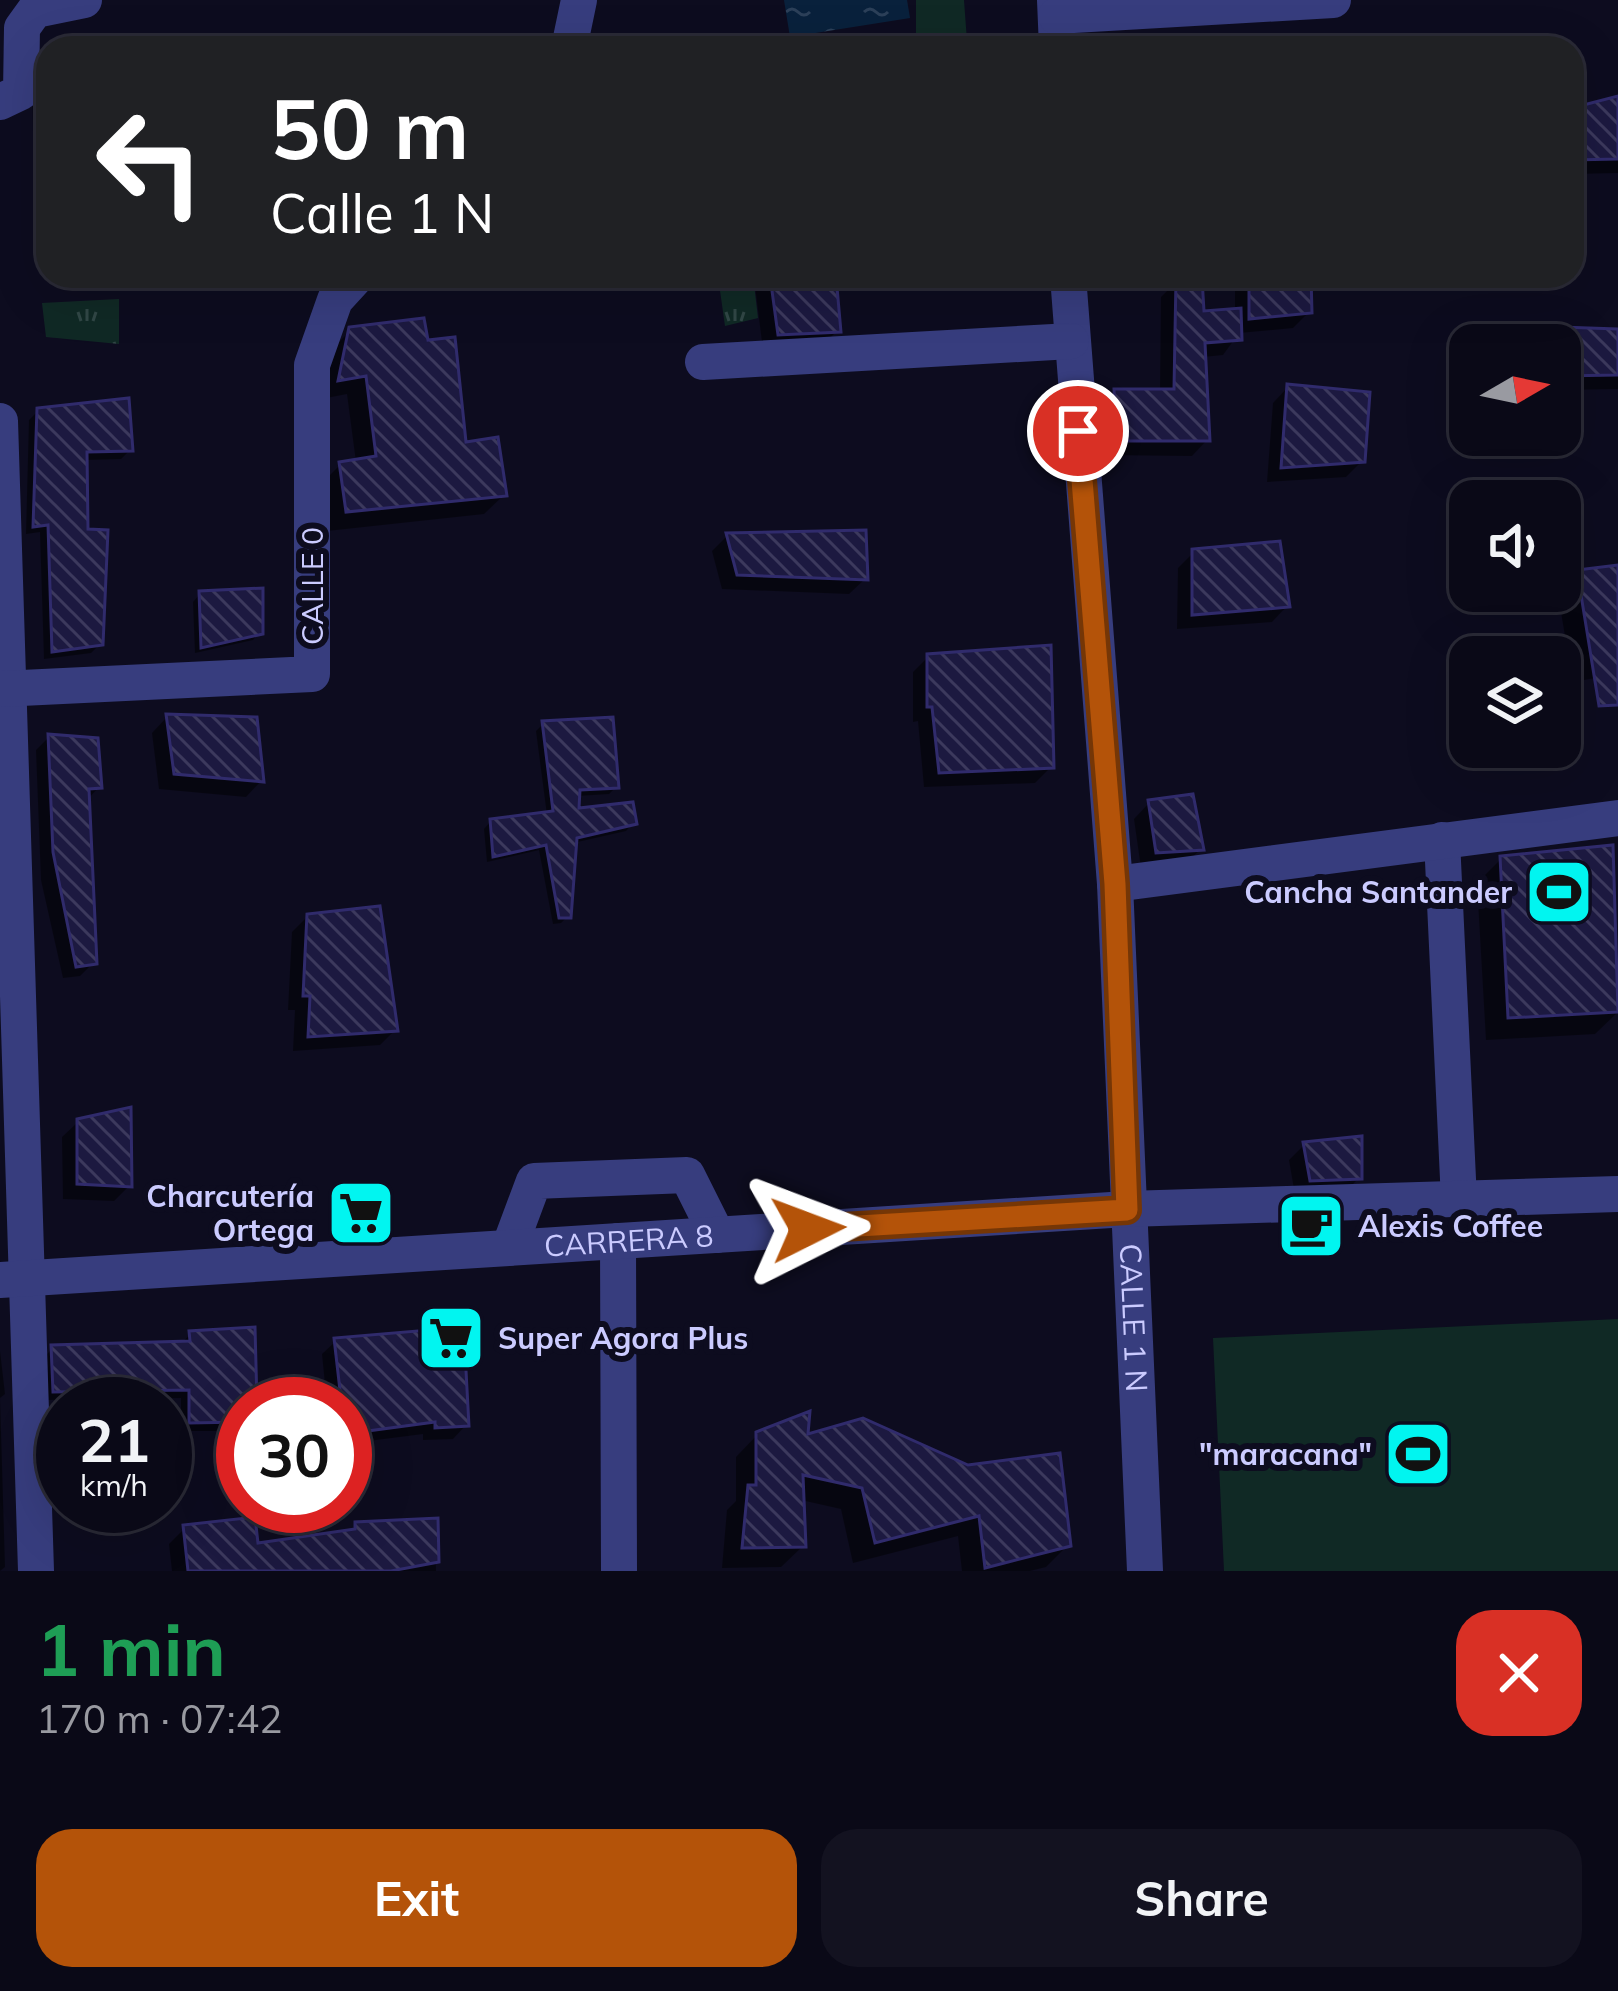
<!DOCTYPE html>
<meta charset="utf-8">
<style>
body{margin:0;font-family:Mulish,sans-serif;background:#131220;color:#f1f3f6;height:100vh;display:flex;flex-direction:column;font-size:45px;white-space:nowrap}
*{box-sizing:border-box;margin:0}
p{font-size:39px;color:#999aa1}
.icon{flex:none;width:66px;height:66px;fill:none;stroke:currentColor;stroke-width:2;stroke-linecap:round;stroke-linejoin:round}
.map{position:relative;height:1571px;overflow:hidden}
.drawer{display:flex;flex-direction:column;background:#0a0917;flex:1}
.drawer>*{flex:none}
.hud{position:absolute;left:36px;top:36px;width:1548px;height:252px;border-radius:36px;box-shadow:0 12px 48px #0002,0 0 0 3px #2a2a36;background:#202124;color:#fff;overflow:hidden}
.needle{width:78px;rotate:81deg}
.controls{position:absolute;left:1449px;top:324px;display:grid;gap:24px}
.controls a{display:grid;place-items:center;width:132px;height:132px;border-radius:24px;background:#0a0917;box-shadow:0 12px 48px #0002,0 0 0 3px #2a2a36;font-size:60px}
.speed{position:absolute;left:36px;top:1377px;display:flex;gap:24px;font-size:60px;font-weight:700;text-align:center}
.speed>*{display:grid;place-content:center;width:156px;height:156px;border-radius:50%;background:#0a0917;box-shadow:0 12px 48px #0002,0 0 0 3px #2a2a36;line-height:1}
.speed small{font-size:30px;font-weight:400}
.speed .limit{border:18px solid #d22;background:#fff;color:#111}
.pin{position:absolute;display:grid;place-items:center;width:102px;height:102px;color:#fff;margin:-51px;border:6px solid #fff;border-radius:50%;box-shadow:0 3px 12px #0007}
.me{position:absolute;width:132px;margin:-66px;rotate:87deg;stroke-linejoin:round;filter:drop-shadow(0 0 9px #0008)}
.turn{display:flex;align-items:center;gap:42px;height:252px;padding:0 36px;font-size:54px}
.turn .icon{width:156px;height:156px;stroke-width:2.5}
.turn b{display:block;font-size:84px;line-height:102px}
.round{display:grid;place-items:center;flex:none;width:126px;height:126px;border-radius:36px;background:#131220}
.summary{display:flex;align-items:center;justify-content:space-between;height:204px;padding:0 36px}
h1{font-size:72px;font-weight:700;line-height:90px;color:#1e9e55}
.cta{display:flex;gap:24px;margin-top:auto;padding:24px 36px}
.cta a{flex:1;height:138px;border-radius:36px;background:#b45309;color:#fff;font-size:48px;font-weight:700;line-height:138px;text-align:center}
.cta a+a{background:#131220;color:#f1f3f6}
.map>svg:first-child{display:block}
.grass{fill:url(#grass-tufts)}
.green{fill:#102925}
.water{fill:url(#water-ripples)}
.shadow{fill:#0007}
.building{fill:url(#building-back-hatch);stroke:#302b6c;stroke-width:3}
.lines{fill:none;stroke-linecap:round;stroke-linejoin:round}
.minor{stroke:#373d7e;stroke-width:36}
.route-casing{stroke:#753606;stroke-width:30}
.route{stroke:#b45309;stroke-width:21}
.labels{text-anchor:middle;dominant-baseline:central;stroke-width:12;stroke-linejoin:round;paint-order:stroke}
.street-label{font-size:30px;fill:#cbcbff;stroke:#0d0c1f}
.poi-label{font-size:30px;font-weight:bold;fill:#cbcbff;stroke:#0d0c1f;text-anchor:end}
</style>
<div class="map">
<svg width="1618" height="1571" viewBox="0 0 1618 1571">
<defs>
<pattern id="grass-tufts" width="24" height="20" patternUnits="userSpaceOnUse" patternTransform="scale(3)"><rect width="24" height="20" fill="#102925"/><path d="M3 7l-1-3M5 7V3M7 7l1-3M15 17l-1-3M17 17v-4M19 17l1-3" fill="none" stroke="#314746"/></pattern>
<pattern id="water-ripples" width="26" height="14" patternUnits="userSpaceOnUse" patternTransform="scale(3)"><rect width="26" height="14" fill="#09213c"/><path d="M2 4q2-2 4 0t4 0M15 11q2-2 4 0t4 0" fill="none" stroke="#2c4059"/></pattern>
<pattern id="building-back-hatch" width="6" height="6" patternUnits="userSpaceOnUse" patternTransform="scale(3)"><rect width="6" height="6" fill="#1c1940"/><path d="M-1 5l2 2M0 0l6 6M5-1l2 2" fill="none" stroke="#3c395d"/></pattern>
</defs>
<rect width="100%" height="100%" fill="#0d0c1f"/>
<path class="grass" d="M718 276H753L758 318 725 326Z
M119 299V344L46 337 42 303Z"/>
<path class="green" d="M916 0H964L967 41 916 48Z
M1618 1319V1571H1224L1213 1338Z"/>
<path class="water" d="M784 0H907L910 18 790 37Z"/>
<path class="shadow" d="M127 34 128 48H67Z
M1577 51 1578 83 1572 89V52Z
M48 53V128L33 131 32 68Z
M1618 99V173L1572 174V111Z
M765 276H833L838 330 822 346 763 350 755 286Z
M1235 276H1308L1309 312 1293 328 1239 333 1223 355 1203 357 1207 440 1192 456 1101 455 1099 407 1115 392H1160L1161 297 1177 281 1201 314 1235 312Z
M351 330 504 495 484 514 327 531 321 484 341 464 356 462 347 394 321 399 331 350Z
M1557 330 1618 332V389L1560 390V345H1542Z
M1288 387 1362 461 1346 477 1267 482 1273 403Z
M38 411 130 450 121 459 84 460 85 531 100 644 91 653 44 659 40 532 26 534 29 420Z
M727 536 865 579 849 594 722 589 712 551Z
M1194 552 1287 606 1272 622 1177 629 1178 568Z
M1618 569V674L1584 680 1560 697V687L1568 686V680L1560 681V657H1501L1514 644 1566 642 1558 594 1579 573Z
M200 594 260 632 253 640 195 653 193 602Z
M928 657 1051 767 1035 783 924 787 918 721 913 722V672Z
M167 717 261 781 246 797 159 789 152 733Z
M543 724 616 787 609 794 577 796 575 812 633 823 626 831 573 843 568 916 561 923 553 924 539 850 487 862 484 829 491 821 547 815 536 731Z
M49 737 99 787 87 800 94 962 80 976 63 978 41 880 36 750Z
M1149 803 1201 849 1185 864 1141 868 1134 819Z
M1611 849 1618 1012 1595 1034 1486 1040 1477 883 1501 859Z
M308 916 395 1030 380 1045 293 1051 295 1010H288L292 932Z
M78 1122 129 1186 114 1201 63 1199 62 1137Z
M1304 1145 1359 1178 1343 1194 1295 1195 1289 1160Z
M430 1320 466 1425 453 1439 423 1440V1434L345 1444V1404H327L322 1354 336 1341 416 1334Z
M253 1330 257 1404H243V1431H181V1398L45 1400 44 1357 53 1348 180 1344 191 1334Z
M0 1351 5 1394 0 1398 5 1567 0 1571Z
M758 1434 805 1438 1068 1545 1046 1567 1030 1571H962L958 1536 853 1563 841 1509 801 1500 803 1546 781 1567 722 1568 727 1510 736 1501V1457Z
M435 1521 436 1571H172L169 1544 185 1528 256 1553 348 1533 356 1525Z"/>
<path class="building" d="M1618 96V159L1572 160V108Z
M770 276H836L841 332 778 335Z
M1249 276H1311L1312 313 1249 319Z
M1176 278H1202L1204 311 1241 308 1242 340 1205 343 1210 441H1116L1114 389H1174Z
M424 318 428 340 455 337 466 442 498 437 507 496 346 512 339 462 376 456 366 376 338 381 349 327Z
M1560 327 1618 329V375L1560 376Z
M1287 384 1370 392 1365 462 1281 468Z
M129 398 133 451 87 452 88 529 108 530 103 645 52 652 48 525 33 527 37 408Z
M866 530 868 580 737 575 726 533Z
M1280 541 1290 607 1192 615V549Z
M1618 565V705L1599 706 1577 570Z
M263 588V634L201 648 199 591Z
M1051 645 1054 768 939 773 932 707H927V654Z
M166 714 257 717 264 782 174 774Z
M613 717 619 788 580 790 579 808 633 802 637 824 577 838 571 918H559L546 845 493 857 490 819 553 811 542 721Z
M48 734 98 738 102 788 89 789 97 964 76 967 53 852Z
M1193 794 1204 850 1156 853 1148 800Z
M1613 845 1618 1012 1508 1018 1500 856Z
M380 906 398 1031 308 1037 310 996H303L307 914Z
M131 1107 132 1187 77 1184V1119Z
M1362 1136V1179L1310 1181 1303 1142Z
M463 1315 469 1426 435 1428V1422L345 1434 334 1338 430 1330 429 1317Z
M255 1327 257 1404H243V1422L189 1423V1390L53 1392 51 1345 190 1341 189 1331Z
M810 1411 808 1434 863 1418 968 1465 1060 1453 1071 1546 985 1568 979 1516 875 1543 862 1488 803 1475 806 1547 742 1548 748 1485H756V1432Z
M255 1517 258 1543 355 1529V1522L438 1518 439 1562 391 1571H188L183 1525Z"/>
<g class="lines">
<g class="minor">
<path d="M1055 0 1057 48"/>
<path d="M1056 16 1333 0"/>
<path d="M569 48 579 0"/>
<path d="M0 102 21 92 22 28 35 10 84 0"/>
<path id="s1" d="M1068 276 1115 884 1145 1571"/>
<path d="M703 362 1071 341"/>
<path d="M0 421 36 1571"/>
<path d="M0 689 312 674V365L335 300 357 276"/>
<path d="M1442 840 1459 1200"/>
<path d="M1115 884 1618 818"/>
<path d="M618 1241 619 1571"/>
<path d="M509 1248 534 1181 687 1175 717 1235"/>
<path id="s2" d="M0 1280 1127 1209 1618 1194"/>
</g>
</g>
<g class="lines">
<defs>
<path id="route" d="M808 1229 1127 1210 1115 884 1078 431"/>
</defs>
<use href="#route" class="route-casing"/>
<use href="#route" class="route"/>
</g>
<defs>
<symbol id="stadium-square" viewBox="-11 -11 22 22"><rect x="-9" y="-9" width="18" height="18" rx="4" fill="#01f5f0" stroke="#0d0c1f"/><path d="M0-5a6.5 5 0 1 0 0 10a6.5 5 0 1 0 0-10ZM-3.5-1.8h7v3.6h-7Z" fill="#111"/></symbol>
<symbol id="supermarket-square" viewBox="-11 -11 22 22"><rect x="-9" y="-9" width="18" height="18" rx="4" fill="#01f5f0" stroke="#0d0c1f"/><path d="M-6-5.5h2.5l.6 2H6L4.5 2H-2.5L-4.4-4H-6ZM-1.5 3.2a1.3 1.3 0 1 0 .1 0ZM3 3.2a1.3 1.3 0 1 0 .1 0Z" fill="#111"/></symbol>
<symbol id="cafe-square" viewBox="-11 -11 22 22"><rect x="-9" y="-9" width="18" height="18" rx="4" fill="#01f5f0" stroke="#0d0c1f"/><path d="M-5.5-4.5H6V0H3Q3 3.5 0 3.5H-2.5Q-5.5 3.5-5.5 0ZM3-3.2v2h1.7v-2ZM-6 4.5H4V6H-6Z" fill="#111"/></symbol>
</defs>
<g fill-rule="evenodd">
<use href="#stadium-square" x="1521" y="854" width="76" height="76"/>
<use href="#supermarket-square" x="323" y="1175" width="76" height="76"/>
<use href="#cafe-square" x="1273" y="1188" width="76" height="76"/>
<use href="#supermarket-square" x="413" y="1300" width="76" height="76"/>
<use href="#stadium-square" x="1380" y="1416" width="76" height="76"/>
</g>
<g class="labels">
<g class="street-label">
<text transform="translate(312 586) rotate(-90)">CALLE 0</text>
<text stroke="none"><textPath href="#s2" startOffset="630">CARRERA 8</textPath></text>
<text stroke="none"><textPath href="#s1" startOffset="1044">CALLE 1 N</textPath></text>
</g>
<g class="poi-label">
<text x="1512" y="892">Cancha Santander</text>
<text x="314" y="1196">Charcutería<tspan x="314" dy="34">Ortega</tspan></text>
<text x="1358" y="1226" text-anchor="start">Alexis Coffee</text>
<text x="498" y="1338" text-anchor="start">Super Agora Plus</text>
<text x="1372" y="1454">"maracana"</text>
</g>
</g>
</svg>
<div class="controls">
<a><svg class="needle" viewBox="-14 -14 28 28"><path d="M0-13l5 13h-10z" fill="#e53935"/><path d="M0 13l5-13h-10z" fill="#999aa1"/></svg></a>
<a><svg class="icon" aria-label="sound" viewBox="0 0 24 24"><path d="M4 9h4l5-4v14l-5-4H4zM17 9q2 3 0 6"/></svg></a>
<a><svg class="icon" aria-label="layers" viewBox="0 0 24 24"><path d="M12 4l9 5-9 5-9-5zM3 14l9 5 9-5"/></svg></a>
</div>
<div class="speed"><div>21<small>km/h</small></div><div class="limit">30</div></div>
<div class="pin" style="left:1078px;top:431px;background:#d93025"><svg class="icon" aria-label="arrive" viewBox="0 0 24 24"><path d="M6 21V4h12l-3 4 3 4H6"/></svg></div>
<svg class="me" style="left:808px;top:1229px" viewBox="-20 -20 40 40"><path d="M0-17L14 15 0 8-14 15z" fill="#b45309" stroke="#fff" stroke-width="4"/></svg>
<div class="hud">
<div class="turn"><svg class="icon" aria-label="left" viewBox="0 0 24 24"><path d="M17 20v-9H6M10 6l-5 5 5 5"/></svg><div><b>50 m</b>Calle 1 N</div></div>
</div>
</div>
<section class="drawer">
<div class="summary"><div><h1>1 min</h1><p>170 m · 07:42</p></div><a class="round" style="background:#d93025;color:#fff"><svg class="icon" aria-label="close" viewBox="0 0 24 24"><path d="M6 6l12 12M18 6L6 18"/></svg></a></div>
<div class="cta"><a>Exit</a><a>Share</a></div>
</section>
